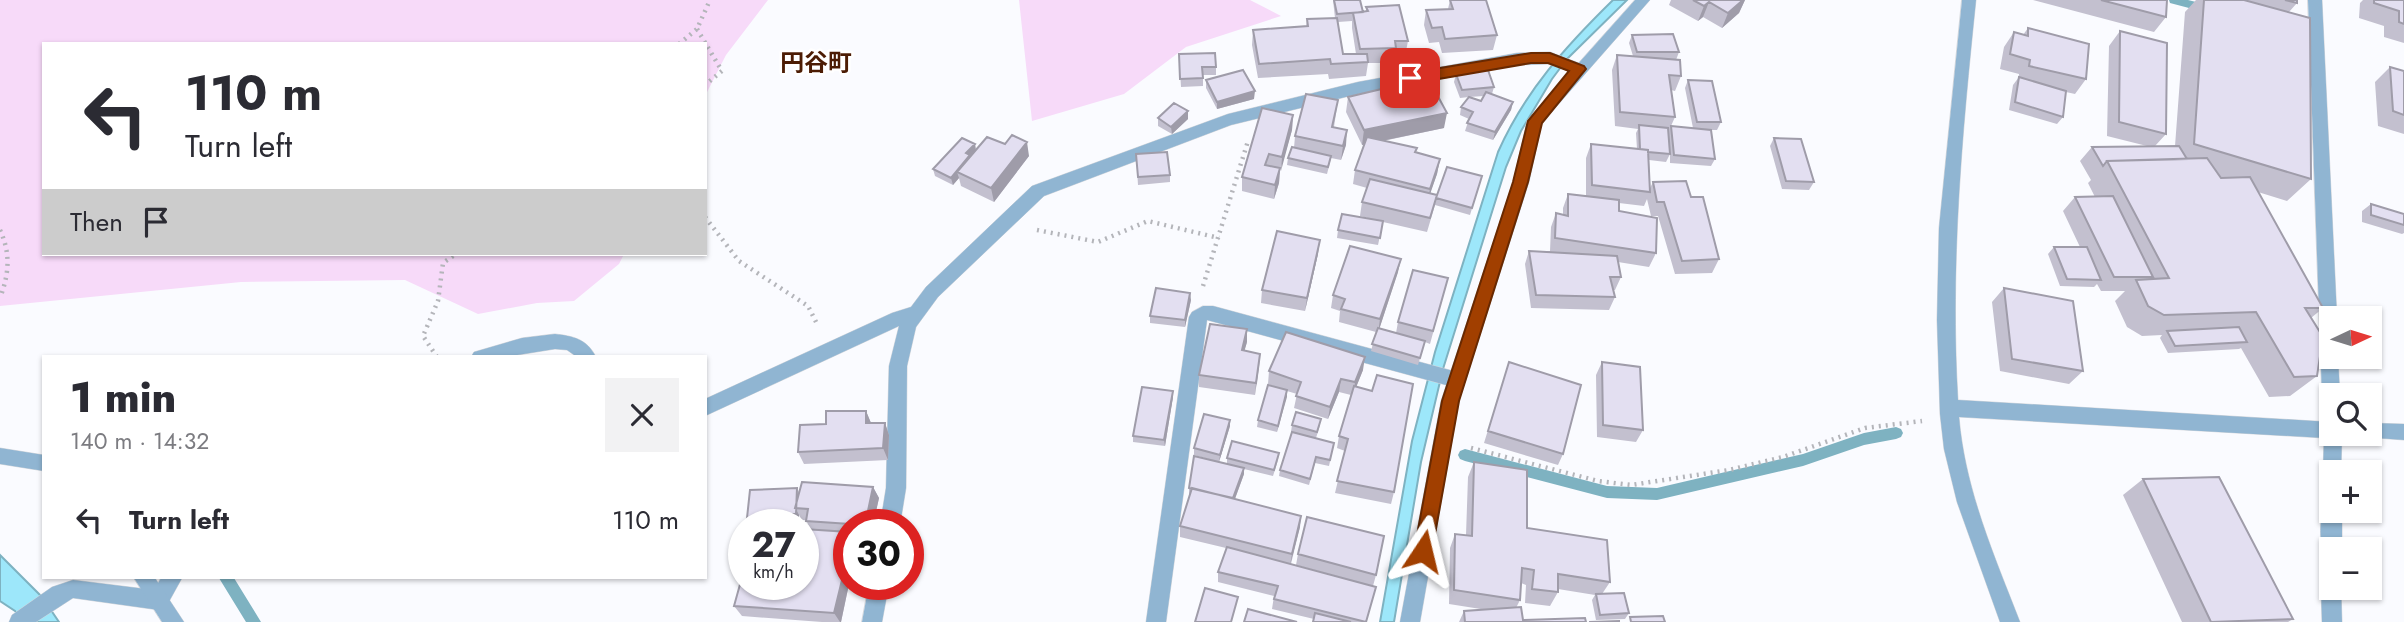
<!DOCTYPE html>
<meta charset="utf-8">
<style>
body{margin:0;font-family:Jost,"Noto Sans JP",sans-serif;background:#f2f2f3;color:#2b2b33;height:100vh;display:flex;flex-direction:column;font-size:26px;white-space:nowrap}
*{box-sizing:border-box;margin:0}
p{font-size:23px;color:#7c7c81}
.icon{flex:none;width:38px;height:38px;fill:none;stroke:currentColor;stroke-width:2;stroke-linecap:round;stroke-linejoin:round}
.map{position:relative;flex:1;overflow:hidden}
.sheet{position:absolute;left:42px;top:355px;width:665px;height:224px;display:flex;flex-direction:column;background:#fff;border-radius:0px;box-shadow:0 2px 5px #0004}
.sheet>*{flex:none}
.banner{position:absolute;left:42px;top:42px;width:665px;height:214px;border-radius:0px;box-shadow:0 2px 5px #0004;background:#fff;color:#2b2b33;overflow:hidden}
.needle{width:46px;rotate:86deg}
.fabs{position:absolute;left:2319px;top:306px;display:grid;gap:14px}
.fabs a{display:grid;place-items:center;width:63px;height:63px;border-radius:0px;background:#fff;box-shadow:0 2px 5px #0004;font-size:35px}
.speed{position:absolute;left:728px;top:509px;display:flex;gap:14px;font-size:35px;font-weight:700;text-align:center}
.speed>*{display:grid;place-content:center;width:91px;height:91px;border-radius:50%;background:#fff;box-shadow:0 2px 5px #0004;line-height:1}
.speed small{font-size:18px;font-weight:400}
.speed .limit{border:10px solid #d22;background:#fff;color:#111}
.pin{position:absolute;display:grid;place-items:center;width:60px;height:60px;color:#fff;margin:-30px;border-radius:14px;box-shadow:0 4px 10px #0006}
.me{position:absolute;width:77px;margin:-38px;rotate:10deg;stroke-linejoin:round;filter:drop-shadow(0 0 5px #0008)}
.turn{display:flex;align-items:center;gap:24px;height:147px;padding:0 28px;font-size:32px}
.turn .icon{width:91px;height:91px;stroke-width:2.5}
.turn b{display:block;font-size:49px;line-height:60px}
.then{display:flex;align-items:center;height:66px;padding:0 28px;background:#0003;gap:14px;font-size:26px}
.round{display:grid;place-items:center;flex:none;width:74px;height:74px;border-radius:0px;background:#f2f2f3}
.head{display:flex;align-items:center;justify-content:space-between;height:119px;padding:0 28px}
h1{font-size:42px;font-weight:800;line-height:52px}
ul{padding:0;list-style:none}
li{display:flex;align-items:center;gap:21px;height:91px;padding:0 28px}
li div{flex:1}
li b{display:block;font-size:26px}
li em{font-style:normal}
.map>svg:first-child{display:block}
.green{fill:#f7daf9}
.water{fill:#9de7fa;stroke:#7eb2c1;stroke-width:2}
.lines{fill:none;stroke-linecap:round;stroke-linejoin:round}
.stream{fill:#7eb2c1;fill-rule:evenodd}
.lane-casing{stroke:#d6d8dc;stroke-width:1}
.street-casing{stroke:#d6d8dc;stroke-width:1}
.path{stroke:#b4b5ba;stroke-width:4.5;stroke-dasharray:2 5;stroke-linecap:butt}
.lane{fill:#90b5d2;fill-rule:evenodd}
.street{fill:#90b5d2;fill-rule:evenodd}
.wall{fill:#c3c0cf;fill-rule:evenodd}
.shaded-wall{fill:#9f9ca9}
.building{fill:#e3dff1;stroke:#9f9ca9;stroke-width:2}
.route{fill:#a13f00;stroke:#692900;stroke-width:2}
.labels{text-anchor:middle;dominant-baseline:central;stroke-width:5;stroke-linejoin:round;paint-order:stroke}
.quarter-label{font-size:24px;font-weight:bold;fill:#4c1c04;stroke:#fff}
</style>
<div class="map">
<svg width="2404" height="622" viewBox="0 0 2404 622">
<rect width="100%" height="100%" fill="#fafbff"/>
<path class="green" d="M0 0H768L726 55 705 96V44H44V254H624L619 264 574 301 537 303 478 314 405 280 241 282 0 306Z
M1019 0H1250L1281 16 1186 47 1124 94 1032 121Z"/>
<path class="water" d="M1613 0H1627L1567 59 1552 79 1521 131 1506 167 1443 369 1421 462 1394 622H1380L1412 441 1435 352 1498 152C1525 91 1566 46 1613 0Z
M0 555 42 597 59 622H23L15 611 0 601Z"/>
<g class="lines">
<path class="stream" d="M2169 0H2188L2212 6 2213 9 2208 13 2170 3Z
M1896 427 1901 429 1903 433 1901 437 1896 439 1864 445 1803 466 1657 500 1607 498 1465 461 1460 459 1458 455 1460 451 1465 449 1607 486 1657 488 1803 454 1864 433Z
M219 578H234L261 622H246Z"/>
<defs>
<path id="lane" d="M1550 52 1584 65 1587 69 1579 75 1549 64 1517 65 1358 94 1231 125 1044 196 938 297 916 327 907 366 906 488 900 525H880L886 488 889 366 899 326 705 416V399L892 313 911 307 926 287 1032 186 1228 114 1358 82 1517 53Z
M1203 306H1213L1457 372 1463 375 1466 380 1463 385 1457 388 1207 320 1166 622H1146L1189 317 1192 312Z
M555 334C573 336 587 339 596 357H577L567 350 555 349 505 357H471L474 352 522 338Z
M161 578H182L166 607 159 610 73 598 36 622H9L12 615 52 587 73 580 154 590Z
M869 584H889L882 622H862Z"/>
<path id="street" d="M1635 0H1650L1542 123 1529 182 1459 401 1420 622H1400L1441 401 1513 182 1527 121Z
M1962 0H1976C1962 134 1950 266 1958 400L2331 422V434H2342L2341 472H2331V480L2325 478 2323 472 2324 438 1959 417C1965 489 1994 555 2020 622H2000L1957 502 1944 449 1940 414 1937 320 1939 228Z
M2308 0H2322L2337 318H2331V357H2338L2340 396H2331V404L2325 402 2322 396Z
M2370 423 2404 424V440L2363 437 2362 434H2370Z
M0 448 44 455V471L0 464Z
M2331 503V511H2342V550H2331V559L2325 556C2319 544 2319 517 2325 505Z
M134 578H155L184 622H162Z
M2331 579V588H2341L2342 622H2322L2321 588 2324 581Z"/>
</defs>
<use href="#lane" class="lane-casing"/>
<use href="#street" class="street-casing"/>
<path class="path" d="M697 29 722 71 705 85
M679 44 697 29 710 0
M705 217 739 261 808 306 818 326
M0 230C11 254 9 274 0 298
M1037 230 1098 242 1148 221 1219 238
M1203 286 1248 141
M437 357 423 336 438 301 443 263 456 254
M1471 448 1598 481 1631 485 1729 470 1783 457 1865 428 1922 421"/>
<use href="#lane" class="lane"/>
<use href="#street" class="street"/>
</g>
<path class="wall" d="M1333 0H1360L1363 12H1366V7L1408 41 1405 56H1395L1394 63H1368L1366 76 1329 79 1328 74 1258 78 1252 45 1253 30 1306 27 1307 19 1335 18ZM1352 21V28L1356 54H1343L1338 22Z
M1450 0H1486L1497 35 1493 50 1442 53 1439 42 1429 43 1424 25 1426 10 1448 9Z
M1671 0H1745L1739 13 1722 28 1703 17 1698 21 1669 5Z
M2033 0H2167L2166 17 2154 32Z
M2196 0H2297V3L2289 12 2311 179 2287 201 2258 192 2323 308 2311 318 2317 376 2290 396 2269 397 2241 348 2239 349 2168 353 2160 338 2162 335 2142 336 2127 327 2115 301 2125 291H2101L2097 284 2094 287 2060 286 2048 254 2054 247H2080L2063 211 2075 197H2095L2088 183 2091 180 2080 161 2092 147 2147 146 2107 136 2109 46 2120 31 2166 134 2155 146H2175L2185 12Z
M2363 0H2404V43L2384 37V26L2359 18 2360 3Z
M2028 28 2086 79 2075 94 2066 92 2063 117 2057 124 2009 110 2013 85 2019 77V74L2000 69 2004 47 2014 32 2023 35Z
M1632 35 1679 52 1676 60 1681 76 1675 91 1671 90 1675 117 1671 126 1693 128 1685 88 1688 80 1721 122 1717 130H1711L1715 159 1711 166 1670 163V154L1666 162 1649 160 1650 188 1653 182 1691 197 1719 259 1712 273 1675 274 1658 216H1651L1647 199 1644 206 1619 203V211L1656 253 1649 267 1618 262 1621 277 1615 290H1613L1615 297 1609 310 1531 308 1525 264 1529 251H1550L1551 227 1556 213 1563 215V208L1568 194 1586 196V158L1591 144 1637 149 1636 133 1638 129 1615 126 1612 70 1617 55 1633 56 1629 43Z
M1179 54 1216 67V75H1203V86L1181 87Z
M2390 67 2404 71V134L2378 126 2375 82Z
M1456 74 1494 87 1492 94 1513 102 1511 110 1493 140 1465 131 1469 119 1460 115 1461 107 1469 97 1460 98 1454 82ZM1484 96 1481 101 1469 97Z
M1206 80 1254 99 1217 109 1206 88Z
M1348 97 1444 128 1383 141 1416 153 1440 159 1437 174 1430 193 1437 195 1482 176 1470 215 1435 205 1427 232 1383 222 1378 245 1337 238 1338 230 1372 219 1360 216 1362 202 1367 188 1353 184 1355 170 1364 144 1362 145 1346 112Z
M1338 100 1334 127 1346 145 1341 160 1331 158 1327 174 1287 165 1288 158 1294 148 1295 136Z
M1293 115 1292 130 1280 171 1279 183 1274 199 1242 191V177Z
M1158 118 1188 119 1172 134 1158 126Z
M1774 138 1814 182 1809 190 1782 189 1770 146Z
M975 144 976 150 1005 144 1029 156 994 202 961 186 959 178 953 185 935 176 933 169Z
M1136 154 1170 175V182L1138 185Z
M2371 204 2404 214V233L2402 234 2362 222V211Z
M1318 254 1305 311 1261 303 1262 290Z
M1398 272 1379 329 1396 333 1398 322 1448 278 1430 344 1425 342 1418 365 1371 351 1376 332 1339 322 1340 311 1331 308 1333 295Z
M2004 288 2083 371 2069 384 2000 371 1992 302Z
M1191 300 1185 327 1150 323V316Z
M1247 342 1244 351 1260 354 1255 395 1199 387V375Z
M1509 362 1563 454 1558 465 1484 443Z
M1602 362 1643 430 1636 442 1597 437 1596 375Z
M1363 370 1356 387 1394 492 1391 504 1335 493 1345 451 1337 448 1339 436 1351 395 1339 392 1328 419 1294 408 1297 394 1287 391 1277 432 1257 427 1258 420 1279 388 1268 384 1269 371Z
M1173 397 1165 446 1133 442V436Z
M866 411 871 423H885L889 435 888 460 804 464 798 452Z
M1230 420V426L1219 462 1194 455V448Z
M1292 425H1320L1316 438 1334 443 1329 466 1315 463 1309 485 1279 476 1280 470 1299 434 1291 432Z
M1279 453 1278 460 1273 476 1244 469V474L1235 499 1300 527 1291 564 1366 622H1313L1314 619 1272 609 1274 596 1218 582V572L1226 548 1180 537V526L1190 494H1189V488L1227 464V458Z
M1474 462 1527 528 1610 582 1602 594 1629 613 1625 619 1596 620 1592 600 1595 595 1558 589V592L1550 606 1525 603 1526 585 1521 583 1520 600 1516 608 1523 620 1586 622H1459L1464 611 1487 610 1449 604 1450 548 1455 534 1466 535 1468 477Z
M2143 479 2293 619 2288 622H2182L2123 495Z
M873 487 879 498 873 525H849V584L841 622H822L742 616 734 606 811 530 806 520H802L799 515V520H793L792 525H753V524H751L747 518 797 488 799 492Z
M1298 554 1376 575 1373 586 1296 565Z"/>
<path class="shaded-wall" d="M1743 0H1745L1739 13 1722 28 1728 13Z
M1709 2 1703 17 1698 21 1704 6Z
M1255 91 1254 99 1217 109V102Z
M1513 102 1511 110 1493 140 1495 132Z
M1188 111V119L1172 134 1171 127Z
M1447 113 1444 128 1362 145 1364 130Z
M1293 115 1292 130 1281 171 1282 157Z
M1347 130 1346 145 1341 160 1343 146Z
M1027 142 1029 156 994 202 991 188Z
M975 144 976 152 957 172 959 178 953 185 951 178 966 153Z
M1440 159 1437 174 1427 203 1430 189Z
M1280 168 1279 183 1274 199 1275 185Z
M1320 240 1318 254 1305 311 1307 298Z
M1401 259 1398 272 1378 333 1380 319Z
M1190 293 1191 300 1185 327V320Z
M1247 329V342L1241 363 1242 350Z
M1260 354 1259 367 1255 395 1256 383Z
M1365 357 1363 370 1353 395 1355 382Z
M1341 379 1339 392 1328 419 1330 407Z
M1287 390V397L1277 432 1278 426Z
M1173 391V397L1165 446 1164 440Z
M866 411 871 423H866Z
M1230 420V426L1219 462 1220 455Z
M885 423 889 435 888 460 883 448Z
M1244 468V474L1233 504V498Z
M873 487 879 498 873 525H865Z
M796 509 799 515V520L796 514Z
M789 514 793 520 792 525H788Z
M1301 516 1300 527 1290 565 1292 554Z
M849 551V584L841 622H840L834 613Z"/>
<path class="building" d="M1334 0H1360L1363 12 1337 14Z
M1450 0H1486L1497 35 1445 39 1442 27 1432 28 1426 10 1453 9Z
M1693 0H1743L1728 13 1709 2 1704 6Z
M2101 0H2167L2166 17Z
M2204 0H2244L2310 18 2311 179 2194 144Z
M2285 0H2297V3Z
M2374 0H2404V24L2399 22V11L2374 3Z
M1399 5 1408 41H1395L1396 48 1360 49 1353 13 1368 11 1366 7Z
M1337 18 1343 54H1367L1368 62 1331 64 1330 59 1259 64 1253 30 1308 26 1307 19Z
M2028 28 2089 44 2086 79 2029 66 2030 60 2010 54 2014 32 2028 36Z
M2120 31 2167 43 2166 134 2119 122Z
M1673 34 1679 52H1637L1632 35Z
M1215 53 1216 67H1202L1203 78 1180 79 1179 54Z
M1617 55 1680 60 1681 76 1669 75 1675 117 1620 112Z
M2390 67 2404 71V115L2393 111Z
M1243 70 1255 91 1217 102 1206 80Z
M1488 70 1494 87 1462 90 1456 74Z
M2019 77 2066 91 2063 117 2015 102Z
M1428 78 1447 113 1364 130 1348 97Z
M1688 80 1712 81 1721 122H1697Z
M1486 92 1513 102 1495 132 1467 123 1473 112 1461 107 1469 97 1481 101Z
M1306 94 1338 100 1332 127 1347 130 1343 146 1295 136Z
M1174 103 1188 111 1171 127 1158 118Z
M1262 108 1293 115 1282 157 1269 154 1265 165 1280 168 1275 185 1242 177Z
M1639 125 1668 128 1670 154 1648 152V150L1640 149Z
M1671 126 1711 130 1715 159 1674 155Z
M1012 135 1027 142 991 188 957 172 987 137 1005 144Z
M1367 137 1417 148 1415 152 1440 159 1430 189 1355 170Z
M962 138 975 144 966 153 970 155 951 178 933 169Z
M1774 138 1801 139 1814 182 1786 181Z
M1591 144 1648 150 1650 192 1592 185Z
M2179 146 2187 159 2107 161 2103 166 2092 147Z
M1292 147 1331 156 1328 167 1288 158Z
M1167 152 1170 175 1138 177 1136 154Z
M2207 158 2221 178 2250 177 2323 308H2305L2323 337 2317 376 2294 377 2256 312 2164 315 2148 306 2136 280 2169 278 2107 161Z
M1447 167 1482 176 1472 208 1436 198Z
M1370 179 1437 195 1430 218 1362 202Z
M1686 181 1691 197H1703L1719 259 1682 261 1664 202H1657L1653 182Z
M1568 194 1619 200V211L1657 218 1656 253 1555 238 1556 213 1568 216Z
M2113 196 2153 277H2114L2075 197Z
M2371 204 2404 214V225L2371 215Z
M1342 214 1383 221 1380 238 1338 230Z
M1277 231 1320 240 1307 298 1262 290Z
M1350 246 1401 259 1380 319 1341 309 1345 299 1333 295Z
M2054 247H2087L2101 280 2067 279Z
M1529 251 1617 256 1621 277H1610L1615 297 1536 295Z
M1413 270 1448 278 1433 331 1398 322Z
M1156 288 1190 293 1185 320 1150 316Z
M2004 288 2073 301 2083 371 2012 359Z
M1210 324 1247 329 1242 350 1260 354 1256 383 1199 375Z
M2239 327 2247 342 2175 346 2167 331Z
M1378 328 1425 341 1420 358 1372 344Z
M1286 332 1365 357 1355 382 1341 379 1330 407 1296 396 1301 382 1269 371Z
M1509 362 1581 385 1563 454 1488 431Z
M1602 362 1640 367 1643 430 1603 425Z
M1377 375 1413 384 1394 492 1337 481 1348 439 1339 436 1354 386 1372 391Z
M1268 385 1287 390 1278 426 1258 420Z
M1142 387 1173 391 1164 440 1133 436Z
M826 411H866V423H885L883 448 798 452 800 425 826 424Z
M1296 412 1321 419 1317 432 1292 425Z
M1204 414 1230 420 1220 455 1194 448Z
M1292 432 1334 443 1330 460 1316 457 1310 479 1280 470Z
M1232 441 1279 453 1274 470 1227 458Z
M1194 456 1244 468 1233 498 1189 488Z
M1474 462 1527 470V528L1607 540 1610 582 1558 574V592L1532 589 1534 570 1522 568 1520 600 1454 590 1455 534 1472 536Z
M2219 477 2293 619 2211 622 2143 479Z
M802 482 873 487 865 525 806 521 808 509 795 508Z
M797 488 796 514H789L788 525H753L754 518H747L750 490Z
M1192 488 1301 516 1292 554 1180 526Z
M1307 517 1384 536 1376 575 1298 554Z
M803 529 849 532V551L834 613 734 606 744 570V584H803Z
M1227 547 1376 587 1366 622 1274 599 1278 586 1218 572Z
M1205 588 1238 597 1231 622H1195Z
M1624 593 1629 613 1600 615 1596 594Z
M1521 607 1523 620 1585 618 1586 622H1465L1464 611Z
M1248 609 1297 622H1244Z
M1315 613 1351 622H1313Z
M1663 616 1665 622H1631L1630 617Z
M1619 621V622H1589Z"/>
<path class="route" d="M1531 53H1550L1584 66 1586 69 1542 123 1528 182 1459 401 1432 551 1429 556 1423 559 1417 556 1414 551 1442 401 1513 182 1528 121 1569 71 1548 63H1531L1410 84 1403 78 1410 73Z"/>
<g class="labels">
<g class="quarter-label">
<text x="816" y="62">円谷町</text>
</g>
</g>
</svg>
<div class="fabs">
<a><svg class="needle" viewBox="-14 -14 28 28"><path d="M0-13l5 13h-10z" fill="#e53935"/><path d="M0 13l5-13h-10z" fill="#7c7c81"/></svg></a>
<a><svg class="icon" aria-label="search" viewBox="0 0 24 24"><circle cx="10" cy="10" r="6"/><path d="M15 15l6 6"/></svg></a>
<a>+</a>
<a>−</a>
</div>
<div class="speed"><div>27<small>km/h</small></div><div class="limit">30</div></div>
<div class="pin" style="left:1410px;top:78px;background:#d93025"><svg class="icon" aria-label="arrive" viewBox="0 0 24 24"><path d="M6 21V4h12l-3 4 3 4H6"/></svg></div>
<svg class="me" style="left:1423px;top:551px" viewBox="-20 -20 40 40"><path d="M0-17L14 15 0 8-14 15z" fill="#a13f00" stroke="#fff" stroke-width="4"/></svg>
<div class="banner">
<div class="turn"><svg class="icon" aria-label="left" viewBox="0 0 24 24"><path d="M17 20v-9H6M10 6l-5 5 5 5"/></svg><div><b>110 m</b>Turn left</div></div>
<div class="then">Then<svg class="icon" aria-label="arrive" viewBox="0 0 24 24"><path d="M6 21V4h12l-3 4 3 4H6"/></svg></div>
</div>
<section class="sheet">
<div class="head"><div><h1>1 min</h1><p>140 m · 14:32</p></div><a class="round"><svg class="icon" aria-label="close" viewBox="0 0 24 24"><path d="M6 6l12 12M18 6L6 18"/></svg></a></div>
<ul>
<li><svg class="icon" aria-label="left" viewBox="0 0 24 24"><path d="M17 20v-9H6M10 6l-5 5 5 5"/></svg><div><b>Turn left</b></div><em>110 m</em></li>
</ul>
</section>
</div>
